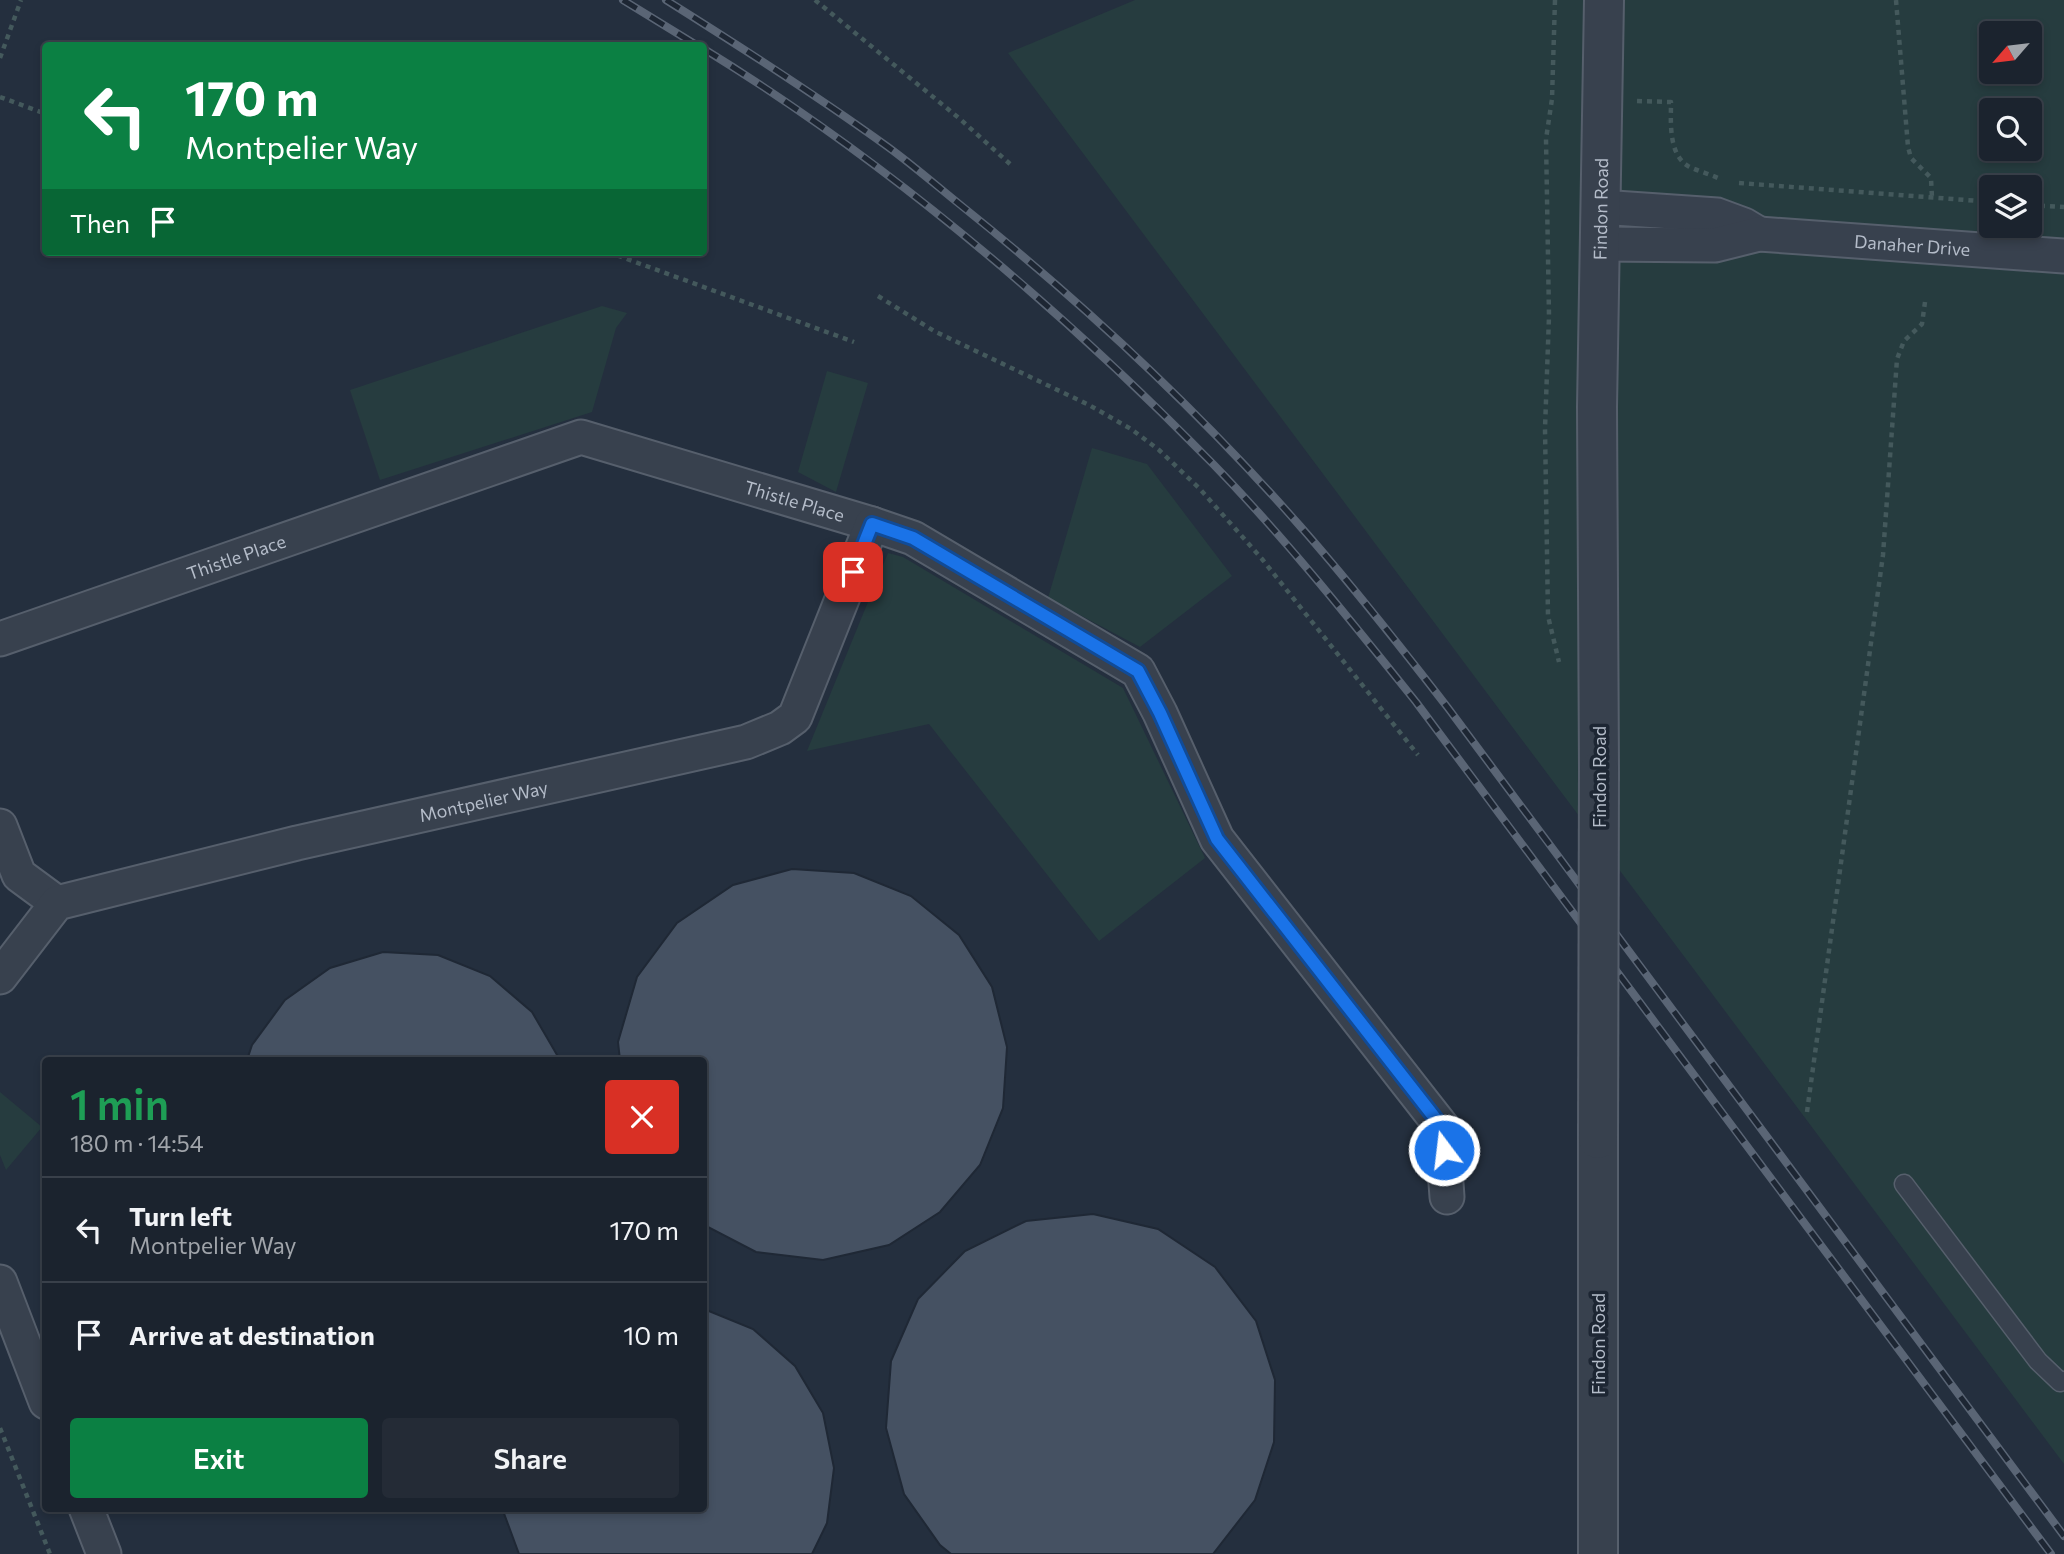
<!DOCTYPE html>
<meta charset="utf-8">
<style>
body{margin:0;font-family:Commissioner,sans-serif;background:#242b36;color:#f1f3f6;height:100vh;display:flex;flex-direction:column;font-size:26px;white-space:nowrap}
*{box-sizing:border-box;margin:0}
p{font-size:23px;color:#a0a4aa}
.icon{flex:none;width:38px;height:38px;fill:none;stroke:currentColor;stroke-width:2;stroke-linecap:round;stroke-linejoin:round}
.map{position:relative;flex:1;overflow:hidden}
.panel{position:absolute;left:42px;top:1057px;width:665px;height:455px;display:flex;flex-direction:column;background:#1b232e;border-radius:7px;box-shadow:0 4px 10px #0003,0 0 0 2px #39404a}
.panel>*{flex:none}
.top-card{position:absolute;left:42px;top:42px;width:665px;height:214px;border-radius:7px;box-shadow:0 4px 10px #0003,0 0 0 2px #39404a;background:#0b8043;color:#fff;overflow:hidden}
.needle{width:46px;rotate:242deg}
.controls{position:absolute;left:1979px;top:21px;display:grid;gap:14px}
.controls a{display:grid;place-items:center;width:63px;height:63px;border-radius:7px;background:#1b232e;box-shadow:0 4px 10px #0003,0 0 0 2px #39404a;font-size:35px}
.pin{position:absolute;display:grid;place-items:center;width:60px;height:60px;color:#fff;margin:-30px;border-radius:14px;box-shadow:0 4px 10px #0006}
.me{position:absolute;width:77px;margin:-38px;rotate:345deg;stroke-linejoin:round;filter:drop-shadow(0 0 5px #0008)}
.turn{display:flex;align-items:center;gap:24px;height:147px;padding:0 28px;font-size:32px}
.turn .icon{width:91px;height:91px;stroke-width:2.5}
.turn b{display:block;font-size:49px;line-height:60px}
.then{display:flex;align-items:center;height:66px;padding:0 28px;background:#0003;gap:14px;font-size:26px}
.round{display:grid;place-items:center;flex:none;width:74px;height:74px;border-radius:7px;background:#242b36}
.headline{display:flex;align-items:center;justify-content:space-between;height:119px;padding:0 28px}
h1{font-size:42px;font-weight:600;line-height:52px;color:#1e9e55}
.button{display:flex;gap:14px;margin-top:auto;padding:14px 28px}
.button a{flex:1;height:80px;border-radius:7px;background:#0b8043;color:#fff;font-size:28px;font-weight:600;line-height:80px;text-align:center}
.button a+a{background:#242b36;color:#f1f3f6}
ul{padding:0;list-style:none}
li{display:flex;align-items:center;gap:21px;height:105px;padding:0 28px;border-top:2px solid #39404a}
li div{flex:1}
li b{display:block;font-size:26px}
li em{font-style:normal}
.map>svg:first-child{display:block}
.green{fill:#263c3f;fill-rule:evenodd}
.building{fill:#455162;stroke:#1f2835;stroke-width:2}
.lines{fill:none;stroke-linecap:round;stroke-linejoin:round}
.service-casing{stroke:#565f6c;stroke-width:21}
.minor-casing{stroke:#565f6c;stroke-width:37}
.tertiary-casing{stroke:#565f6c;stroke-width:42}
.path{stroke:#44595c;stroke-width:4.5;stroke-dasharray:5 5;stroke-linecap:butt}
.service{stroke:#38414e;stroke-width:18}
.minor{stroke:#38414e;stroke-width:33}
.tertiary{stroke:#38414e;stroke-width:38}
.rail-casing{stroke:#5a6575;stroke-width:8}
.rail{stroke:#1d2633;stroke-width:5;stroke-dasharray:16;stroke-linecap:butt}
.tertiary-bridge-casing{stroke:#565f6c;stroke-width:42;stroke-linecap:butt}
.tertiary-bridge{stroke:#38414e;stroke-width:38}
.route-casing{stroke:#114b97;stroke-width:18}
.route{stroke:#1a73e8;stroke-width:12}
.labels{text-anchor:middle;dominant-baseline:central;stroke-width:7;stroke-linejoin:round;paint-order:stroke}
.street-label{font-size:18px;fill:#b4bcc9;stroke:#1d2633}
</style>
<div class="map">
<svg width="2064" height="1554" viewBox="0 0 2064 1554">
<rect width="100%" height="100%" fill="#242f3e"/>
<path class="green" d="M1135 0H2064V1464L1008 53ZM1992 33H2030V72H1992ZM1992 110H2030V149H1992ZM1992 187H2030V226H1992Z
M602 306 627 313 616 328 592 412 380 480 350 390Z
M827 371 868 383 836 492 798 472Z
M1092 448 1147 464 1232 576 1140 647 1048 598Z
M888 553 903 557 1123 688 1205 858 1099 941 929 724 807 751Z
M0 1092 42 1127 6 1170 0 1155Z"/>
<path class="building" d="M792 869 854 873 911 896 959 935 992 987 1007 1047 1003 1108 980 1165 940 1212 889 1245 823 1260 756 1252 704 1225V1060H620L618 1042 637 977 677 923 733 885Z
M383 952 438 955 490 976 532 1012 560 1060H247L252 1045 285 1000 330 968Z
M1093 1214 1158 1229 1215 1267 1256 1321 1275 1380 1274 1442 1255 1500 1213 1554H951L940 1545 904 1494 886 1428 891 1361 918 1299 965 1251 1026 1221Z
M704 1309 753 1329 795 1366 823 1413 834 1468 827 1523 812 1554H519L502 1508H704Z"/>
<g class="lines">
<defs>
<path id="service" d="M1904 1184 2038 1361 2060 1382 2064 1381"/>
<g id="minor">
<path d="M1600 207 1717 215 1744 225 1759 234"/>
<path id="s1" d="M1599 244 1715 245 1759 234 2064 256"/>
<path id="s2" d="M0 639 581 437 872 524 913 538 1138 671 1160 713 1217 839 1442 1127 1447 1197"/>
<path d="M0 826 19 875 57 903"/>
<path id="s3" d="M0 977 57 903 297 843 746 742 780 728 795 717 872 524"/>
<path d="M0 1282 46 1402"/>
<path d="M86 1508 104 1554"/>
</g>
<g id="tertiary">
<path id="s4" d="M1599 771 1597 407 1604 0"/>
<path d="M1598 1554V1139"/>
</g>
</defs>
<use href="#service" class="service-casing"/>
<use href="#minor" class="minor-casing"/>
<use href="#tertiary" class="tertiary-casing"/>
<path class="path" d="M815 0 960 119 1010 164
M1555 0 1552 99 1546 139 1549 316 1545 429 1548 616 1559 662
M1896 0 1908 147 1911 158 1931 178 1932 198
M0 58 21 0
M0 97 46 114
M1637 101 1671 102C1671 121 1668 154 1688 166 1697 171 1710 174 1720 179
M1739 183 1992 202
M2030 205 2064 207
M608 252 854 342
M878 296 934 331 1089 405 1131 429 1159 450 1200 489 1262 559 1418 755
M1807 1112 1883 555 1897 359 1904 341 1922 324 1925 302
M0 1428 50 1554"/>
<use href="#service" class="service"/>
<use href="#minor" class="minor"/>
<use href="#tertiary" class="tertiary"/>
<defs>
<path id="rail" d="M623 0 698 46
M666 0C741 47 816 95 888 147 914 166 938 187 963 207 1084 304 1198 410 1300 526 1352 585 1400 646 1448 708L2064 1536
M704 49C891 164 1060 308 1214 465 1286 539 1351 621 1416 702L2051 1554"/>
</defs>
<use href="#rail" class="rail-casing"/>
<use href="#rail" class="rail"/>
<defs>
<path id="tertiary-bridge" d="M1598 1139 1599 771"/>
</defs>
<use href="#tertiary-bridge" class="tertiary-bridge-casing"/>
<use href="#tertiary-bridge" class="tertiary-bridge"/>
</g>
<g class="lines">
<defs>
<path id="route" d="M853 572 872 524 913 538 1138 671 1160 713 1217 839 1442 1127 1444 1150"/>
</defs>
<use href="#route" class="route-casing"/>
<use href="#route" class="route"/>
</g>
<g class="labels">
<g class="street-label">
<text stroke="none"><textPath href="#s4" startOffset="562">Findon Road</textPath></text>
<text stroke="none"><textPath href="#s1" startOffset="315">Danaher Drive</textPath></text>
<text stroke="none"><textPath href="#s2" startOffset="838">Thistle Place</textPath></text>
<text stroke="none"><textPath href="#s2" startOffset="250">Thistle Place</textPath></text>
<text transform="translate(1599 777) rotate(-90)">Findon Road</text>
<text stroke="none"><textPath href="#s3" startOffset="532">Montpelier Way</textPath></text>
<text transform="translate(1598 1344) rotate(-90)">Findon Road</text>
</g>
</g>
</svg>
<div class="controls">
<a><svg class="needle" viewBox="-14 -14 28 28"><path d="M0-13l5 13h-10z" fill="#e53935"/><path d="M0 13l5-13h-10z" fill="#a0a4aa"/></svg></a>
<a><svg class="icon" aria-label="search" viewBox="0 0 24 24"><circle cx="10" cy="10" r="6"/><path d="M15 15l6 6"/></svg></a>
<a><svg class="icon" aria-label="layers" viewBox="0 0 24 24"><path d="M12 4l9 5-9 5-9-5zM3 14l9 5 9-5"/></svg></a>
</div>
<div class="pin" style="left:853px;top:572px;background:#d93025"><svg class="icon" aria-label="arrive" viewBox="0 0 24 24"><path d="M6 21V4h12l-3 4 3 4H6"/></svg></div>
<svg class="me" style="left:1444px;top:1150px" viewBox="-20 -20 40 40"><circle r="17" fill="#1a73e8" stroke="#fff" stroke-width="3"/><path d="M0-11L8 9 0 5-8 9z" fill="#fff"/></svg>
<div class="top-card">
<div class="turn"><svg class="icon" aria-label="left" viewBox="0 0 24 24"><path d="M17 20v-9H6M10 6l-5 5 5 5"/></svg><div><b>170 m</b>Montpelier Way</div></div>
<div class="then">Then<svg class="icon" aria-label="arrive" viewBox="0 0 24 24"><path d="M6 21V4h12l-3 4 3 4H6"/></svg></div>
</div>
<section class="panel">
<div class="headline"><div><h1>1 min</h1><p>180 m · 14:54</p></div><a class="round" style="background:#d93025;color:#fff"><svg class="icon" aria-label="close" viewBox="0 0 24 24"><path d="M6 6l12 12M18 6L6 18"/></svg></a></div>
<ul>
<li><svg class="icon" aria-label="left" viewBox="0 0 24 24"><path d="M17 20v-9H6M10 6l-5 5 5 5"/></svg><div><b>Turn left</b><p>Montpelier Way</p></div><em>170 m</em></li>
<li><svg class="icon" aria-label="arrive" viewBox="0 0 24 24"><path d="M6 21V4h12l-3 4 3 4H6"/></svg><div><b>Arrive at destination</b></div><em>10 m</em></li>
</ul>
<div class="button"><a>Exit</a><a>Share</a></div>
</section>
</div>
